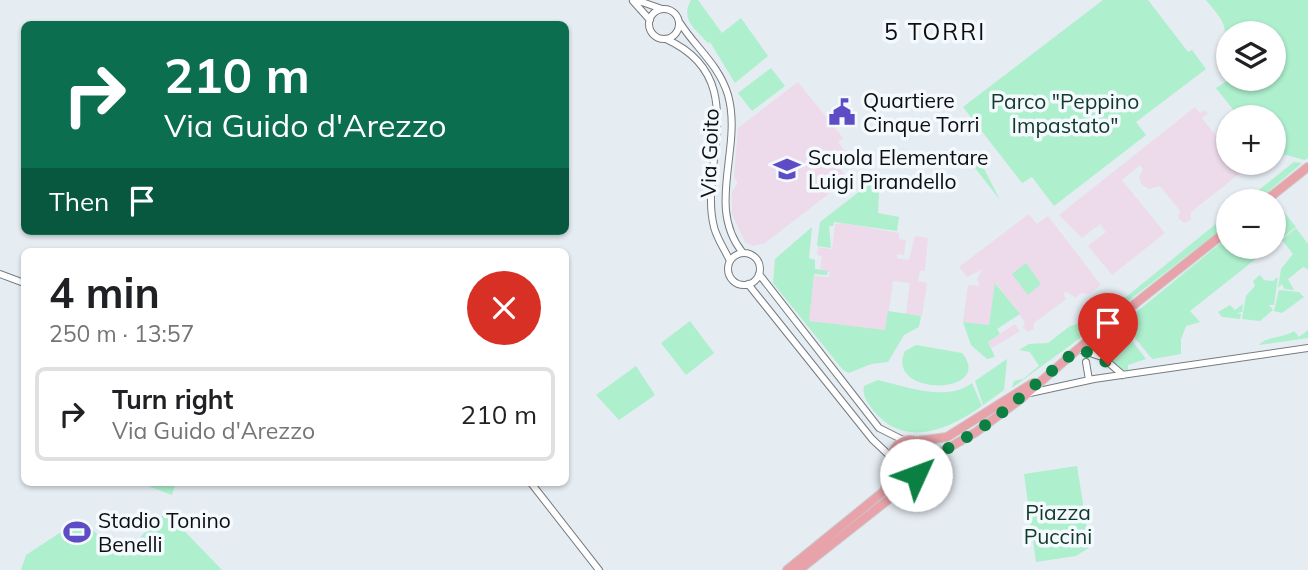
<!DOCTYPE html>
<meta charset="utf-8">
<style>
body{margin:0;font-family:Mulish,sans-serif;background:#f2f2f2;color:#202124;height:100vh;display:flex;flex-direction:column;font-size:26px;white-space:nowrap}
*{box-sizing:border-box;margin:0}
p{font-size:23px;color:#757577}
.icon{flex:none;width:38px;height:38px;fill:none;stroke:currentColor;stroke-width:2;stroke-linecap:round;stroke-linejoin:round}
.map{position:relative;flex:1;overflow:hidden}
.panel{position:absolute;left:21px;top:248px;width:548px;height:238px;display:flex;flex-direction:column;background:#fff;border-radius:10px;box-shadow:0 2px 5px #0004}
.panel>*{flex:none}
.top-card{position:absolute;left:21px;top:21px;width:548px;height:214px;border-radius:10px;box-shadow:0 2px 5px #0004;background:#0b6e4f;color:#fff;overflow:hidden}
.fabs{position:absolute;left:1216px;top:21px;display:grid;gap:14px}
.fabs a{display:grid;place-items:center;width:70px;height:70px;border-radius:50%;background:#fff;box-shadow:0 2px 5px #0004;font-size:35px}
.pin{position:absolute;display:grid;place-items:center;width:60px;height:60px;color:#fff;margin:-72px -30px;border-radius:50% 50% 50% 0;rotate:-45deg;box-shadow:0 0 7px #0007}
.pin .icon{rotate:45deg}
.me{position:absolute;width:77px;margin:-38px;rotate:47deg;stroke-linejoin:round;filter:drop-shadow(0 0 5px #0008)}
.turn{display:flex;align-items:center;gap:24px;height:147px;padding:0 28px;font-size:32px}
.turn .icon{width:91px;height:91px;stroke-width:2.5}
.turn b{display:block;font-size:49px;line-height:60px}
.then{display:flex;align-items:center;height:66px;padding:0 28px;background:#0003;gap:14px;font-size:26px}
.round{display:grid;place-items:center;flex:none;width:74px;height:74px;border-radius:37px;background:#f2f2f2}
.summary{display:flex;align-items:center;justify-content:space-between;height:119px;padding:0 28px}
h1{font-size:42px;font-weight:700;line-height:52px}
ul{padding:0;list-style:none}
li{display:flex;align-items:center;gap:21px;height:94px;margin:0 14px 10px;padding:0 14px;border:4px solid #e0e0e0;border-radius:10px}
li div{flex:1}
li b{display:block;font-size:26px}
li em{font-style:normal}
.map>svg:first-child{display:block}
.education{fill:#eddbeb}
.green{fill:#aeefce}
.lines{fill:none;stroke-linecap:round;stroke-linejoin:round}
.minor-casing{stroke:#767c81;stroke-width:8}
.major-casing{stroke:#cacaca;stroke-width:10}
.minor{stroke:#fff;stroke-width:6}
.major{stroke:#e8a3aa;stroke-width:8}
.route{stroke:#0b8043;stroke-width:12;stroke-dasharray:0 21.6}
.labels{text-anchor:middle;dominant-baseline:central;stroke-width:7;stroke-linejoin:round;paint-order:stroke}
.poi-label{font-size:21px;fill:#0c0e10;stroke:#f4f9fe;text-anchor:start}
.park-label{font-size:21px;fill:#113a29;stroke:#f4f9fe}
.street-label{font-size:21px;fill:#0c0e10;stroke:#f4f9fe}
.neighbourhood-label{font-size:23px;letter-spacing:2px;fill:#0c0e10;stroke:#f4f9fe}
</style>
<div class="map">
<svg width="1308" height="570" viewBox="0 0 1308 570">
<rect width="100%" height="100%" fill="#e5ecf2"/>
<path class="education" d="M798 82 843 138 838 142 845 151 834 161 848 179 765 243 753 246 745 242 732 214V192L738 183 734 177 738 128Z
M1195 107 1200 113 1205 110 1208 113 1202 118 1228 151V163H1238L1244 170 1191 212V220L1184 223 1178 218 1180 211 1160 186 1149 189 1142 185 1139 177 1143 169 1140 165 1122 180 1165 233 1112 275 1088 246 1106 232 1100 224 1082 238 1059 215Z
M1029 214 1037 224 1048 216 1101 285 1089 294 1080 293 1076 298 1066 291 1063 294 1066 299 1034 323V329L1028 332 1023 327 1025 322 996 283 989 326 963 322 968 285 980 286 977 279 983 269 967 277 959 267Z
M842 223 899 233V239L906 240 904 255 897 254V258L909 260 915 236 928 238 925 271H920L918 281 927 283 922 316 906 314 910 283 893 281 886 332 808 321 814 276 829 277 830 272 820 270 822 256 817 255 818 247 832 249 835 224Z
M1015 324 1020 331 992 348 988 342Z"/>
<path class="green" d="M691 0H698L722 33 741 18 768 56 735 83 710 42 708 43C695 29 680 19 691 0Z
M1103 0H1148L1188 52 1192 50 1206 69 1136 122 1146 135 1054 206 1032 177 1022 183 963 107Z
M1206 0H1308V158L1305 160 1274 152V117H1239L1216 88 1227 81 1228 75V79H1274V33H1228V53L1224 49C1228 23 1222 20 1206 0Z
M771 68 785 86 752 111 738 93Z
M976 153 1000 200 968 159Z
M1294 162 1302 163 1257 201H1245Z
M881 175 886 182 879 191 878 213 899 217 897 231 834 222 833 226H829L831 248 817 246 820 222Z
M1274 200 1296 227 1274 244 1273 201Z
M1228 214V224L1114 312 1101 295 1105 292 1111 301 1118 296 1126 297Z
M812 227 809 258 815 260V269L828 271 827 275 814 274 809 321 885 330 888 311 921 316 919 327 904 335 888 362 871 364 849 373 843 370 773 283 775 259Z
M1296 228 1308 244V269L1303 267 1288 279 1294 290 1284 289 1282 284 1278 288 1281 269 1293 254 1282 240Z
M1228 237V247H1271L1190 311 1200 322 1186 326 1181 339V354L1152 359 1123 323Z
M1026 263 1041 284 1028 295 1012 274Z
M1260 275 1264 280 1273 281 1278 277 1274 305H1269L1273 310 1260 321 1242 319 1246 296 1255 286 1253 281Z
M995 283 1020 314 997 329 1000 334 988 342 995 357 987 359 971 345 963 322 989 325Z
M1279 290 1299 292 1304 297 1282 313 1274 311Z
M1099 296 1113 314 1012 388 1014 381 1023 379 1039 366 1030 352 1019 350 1029 344 1048 343 1070 326 1092 320 1097 311 1094 299Z
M1243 304 1242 312 1237 313 1241 314 1240 319 1222 317 1218 312 1230 305 1235 310Z
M690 321 714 353 686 375 661 343Z
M1120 325 1146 359 1128 365V370C1106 370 1102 354 1106 335Z
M1308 330V338L1259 345C1265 337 1283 338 1294 331L1299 337Z
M916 345 962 353C996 395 884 398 905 351Z
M1007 359 1004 390 983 405 975 381Z
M636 366 655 395 619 420 596 395Z
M878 380C906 387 948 402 972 383L982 406C948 430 904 449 873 410 867 402 862 395 864 386Z
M899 458a11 11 0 1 1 22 0a11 11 0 1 1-22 0Z
M1077 466 1090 547 1076 556 1036 562 1024 474Z
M140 483H176L172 495Z
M166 512 222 570H21L26 555 81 519 121 556Z"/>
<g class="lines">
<defs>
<path id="minor" d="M636 0 662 9
M633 1 650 20
M649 24a15 15 0 1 1 30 0a15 15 0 1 1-30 0Z
M680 23C696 48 719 65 728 95 743 148 705 207 743 253
M666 39C754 79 698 164 714 227 717 239 725 250 730 261
M728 269a16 16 0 1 1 32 0a16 16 0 1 1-32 0Z
M0 274 24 283
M759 274 879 428 903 440
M748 284 872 439 891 457
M1078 349 1102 357 1123 375
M1102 357 1104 328
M1086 362 1089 380
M1030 393 1094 379 1308 348
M531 483 599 570"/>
<path id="major" d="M1265 201 1308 167
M892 458a18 18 0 1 1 36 0a18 18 0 1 1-36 0Z
M917 441 947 437 1033 383
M928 460 976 432 1022 398 1078 349 1228 230
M787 570 883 492 890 479 892 464
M799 570 889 499 910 476"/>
</defs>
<use href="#minor" class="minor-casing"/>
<use href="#major" class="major-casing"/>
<use href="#minor" class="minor"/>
<use href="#major" class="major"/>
</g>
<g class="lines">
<path class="route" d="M916 475 933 455 953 446 993 420 1078 349 1102 357 1108 365"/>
</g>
<defs>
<symbol id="civic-bare" viewBox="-9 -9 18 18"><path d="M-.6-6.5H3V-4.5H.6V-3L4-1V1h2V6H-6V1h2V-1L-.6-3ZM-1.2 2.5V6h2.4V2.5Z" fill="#5d4cc4" stroke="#f4f9fe" stroke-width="2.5" paint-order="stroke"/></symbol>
<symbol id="school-bare" viewBox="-9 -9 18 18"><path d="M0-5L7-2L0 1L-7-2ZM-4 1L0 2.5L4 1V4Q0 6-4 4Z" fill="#5d4cc4" stroke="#f4f9fe" stroke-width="2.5" paint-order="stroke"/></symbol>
<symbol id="stadium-bare" viewBox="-9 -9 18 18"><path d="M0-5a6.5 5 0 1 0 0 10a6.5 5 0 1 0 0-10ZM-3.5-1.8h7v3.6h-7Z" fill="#5d4cc4" stroke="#f4f9fe" stroke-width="2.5" paint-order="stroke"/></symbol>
</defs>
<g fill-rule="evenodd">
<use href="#civic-bare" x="823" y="93" width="38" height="38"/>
<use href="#school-bare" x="768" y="150" width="38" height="38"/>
<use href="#stadium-bare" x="58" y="513" width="38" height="38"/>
</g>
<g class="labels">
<g class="poi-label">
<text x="863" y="100">Quartiere<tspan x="863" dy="24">Cinque Torri</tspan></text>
<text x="808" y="157">Scuola Elementare<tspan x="808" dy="24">Luigi Pirandello</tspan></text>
<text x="98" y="520">Stadio Tonino<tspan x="98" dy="24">Benelli</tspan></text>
</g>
<g class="park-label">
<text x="1065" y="101">Parco "Peppino<tspan x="1065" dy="24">Impastato"</tspan></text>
<text x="1058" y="512">Piazza<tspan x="1058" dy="24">Puccini</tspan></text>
</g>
<g class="street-label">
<text transform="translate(709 153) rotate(-88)">Via Goito</text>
</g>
<g class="neighbourhood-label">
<text x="935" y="31">5 TORRI</text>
</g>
</g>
</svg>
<div class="fabs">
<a><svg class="icon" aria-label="layers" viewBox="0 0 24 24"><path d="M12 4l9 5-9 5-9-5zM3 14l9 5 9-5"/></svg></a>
<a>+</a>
<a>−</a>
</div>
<div class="pin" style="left:1108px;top:365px;background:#d93025"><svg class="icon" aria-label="arrive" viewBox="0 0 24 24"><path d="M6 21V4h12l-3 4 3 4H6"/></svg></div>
<svg class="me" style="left:916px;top:475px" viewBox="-20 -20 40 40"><circle r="19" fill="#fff"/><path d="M0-13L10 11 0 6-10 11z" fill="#0b8043"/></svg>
<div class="top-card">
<div class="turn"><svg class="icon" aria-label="right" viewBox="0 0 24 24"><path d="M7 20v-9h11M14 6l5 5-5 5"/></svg><div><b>210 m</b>Via Guido d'Arezzo</div></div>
<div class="then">Then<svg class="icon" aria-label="arrive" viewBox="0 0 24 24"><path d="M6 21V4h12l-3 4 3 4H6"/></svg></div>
</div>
<section class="panel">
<div class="summary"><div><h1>4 min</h1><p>250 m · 13:57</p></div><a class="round" style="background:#d93025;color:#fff"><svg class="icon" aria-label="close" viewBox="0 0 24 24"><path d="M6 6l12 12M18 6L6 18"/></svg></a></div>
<ul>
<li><svg class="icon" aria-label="right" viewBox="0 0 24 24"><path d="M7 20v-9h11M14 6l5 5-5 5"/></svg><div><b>Turn right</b><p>Via Guido d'Arezzo</p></div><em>210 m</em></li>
</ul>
</section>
</div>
